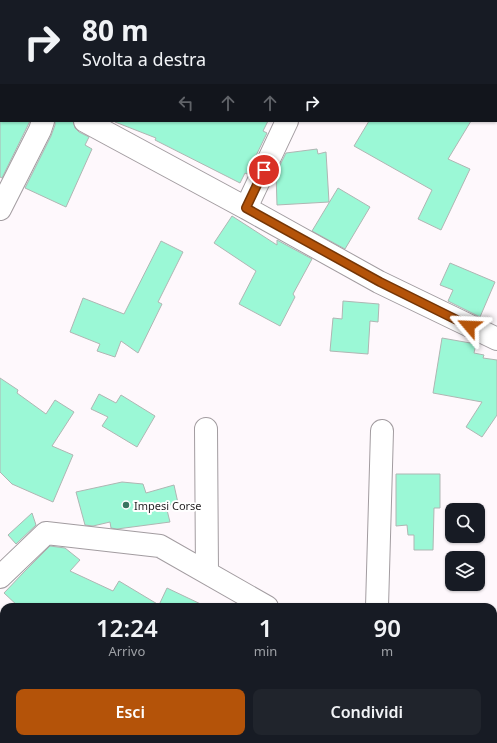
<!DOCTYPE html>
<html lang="it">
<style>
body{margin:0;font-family:"Noto Sans",sans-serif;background:#20242c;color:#f1f3f6;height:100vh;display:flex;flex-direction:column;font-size:15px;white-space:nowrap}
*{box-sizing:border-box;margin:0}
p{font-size:13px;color:#9ea1a6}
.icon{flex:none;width:22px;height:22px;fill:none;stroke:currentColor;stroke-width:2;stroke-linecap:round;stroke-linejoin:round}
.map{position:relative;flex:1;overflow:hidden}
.details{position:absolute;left:0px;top:603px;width:497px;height:140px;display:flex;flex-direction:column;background:#171b24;border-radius:12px 12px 0 0;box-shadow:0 1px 3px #0004}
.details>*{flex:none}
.hud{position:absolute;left:0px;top:0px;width:497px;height:122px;box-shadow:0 1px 3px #0004;background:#171b24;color:#f1f3f6;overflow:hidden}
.controls{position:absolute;left:445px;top:503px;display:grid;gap:8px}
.controls a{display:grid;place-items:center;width:40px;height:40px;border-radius:8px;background:#171b24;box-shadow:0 1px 3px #0004;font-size:20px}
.pin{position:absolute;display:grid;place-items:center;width:34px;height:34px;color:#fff;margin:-17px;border:2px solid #fff;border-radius:50%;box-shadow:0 1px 4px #0007}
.me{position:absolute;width:44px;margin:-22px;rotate:296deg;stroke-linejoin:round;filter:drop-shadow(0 0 3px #0008)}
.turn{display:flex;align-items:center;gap:14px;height:84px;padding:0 16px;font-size:18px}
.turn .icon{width:52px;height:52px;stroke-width:2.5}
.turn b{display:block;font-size:28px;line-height:34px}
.lanes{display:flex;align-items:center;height:38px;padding:0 16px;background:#0003;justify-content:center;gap:20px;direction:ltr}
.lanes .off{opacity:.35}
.eta{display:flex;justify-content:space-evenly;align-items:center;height:68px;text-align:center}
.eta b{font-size:24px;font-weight:600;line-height:28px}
.primary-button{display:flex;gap:8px;margin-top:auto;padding:8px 16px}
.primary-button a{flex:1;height:46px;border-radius:8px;background:#b45309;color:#fff;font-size:16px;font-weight:600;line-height:46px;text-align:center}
.primary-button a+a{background:#20242c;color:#f1f3f6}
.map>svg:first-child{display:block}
.building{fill:#9bf8d6;stroke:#afb6b3}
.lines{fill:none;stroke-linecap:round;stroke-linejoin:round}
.minor-casing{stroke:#a29ca0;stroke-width:24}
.minor{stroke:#fff;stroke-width:22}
.route-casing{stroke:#753606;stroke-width:10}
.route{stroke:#b45309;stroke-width:7}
.poi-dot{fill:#387560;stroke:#fff;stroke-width:1.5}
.labels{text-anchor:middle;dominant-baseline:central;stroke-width:4;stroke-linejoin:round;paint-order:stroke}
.poi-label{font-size:11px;fill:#211f21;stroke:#fff;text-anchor:start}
</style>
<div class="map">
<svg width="497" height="743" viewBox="0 0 497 743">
<rect width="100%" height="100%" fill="#fef8fc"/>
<path class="building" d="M0 121H30L2 178 0 177Z
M55 121H73L75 128 79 132 89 137 85 145 92 149 66 207 25 188 51 136 55 125Z
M116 121H268L263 131 267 133 247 174 245 173 240 183 155 140 156 138 115 122Z
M369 121H471L448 159 470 169 441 230 418 219 432 190 354 146Z
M317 149 318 154 326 152 329 202 277 205 276 173 286 153Z
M338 188 370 207 345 249 312 231Z
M232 216 277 245V240L312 259 293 294 295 297 280 326 239 304 256 271 214 243Z
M161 241 183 252 158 302 162 304 138 353 121 341 115 357 97 351 100 344 70 332 83 298 124 314Z
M450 263 495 282 480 317 448 301 453 290 440 285Z
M343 301 379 304 378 322 370 321 368 354 330 351 333 318 342 319Z
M442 338 476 344 474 353 484 355 483 358 497 360V415L482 437 466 427 482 402 433 393Z
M0 378 18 390 17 393 46 414 55 400 74 412 52 446 73 455 53 502 12 484 0 472Z
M99 394 116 403 121 395 155 416 137 447 102 426 108 417 91 409Z
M396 474H440V508H434L433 550H414V535H408L407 525 396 526Z
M122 482 143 484 146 493 174 485 178 503 166 506 170 522 117 529 111 528 110 522 93 526 85 525 76 492Z
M32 513 36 525 16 544 8 535Z
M50 546 65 548 80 560 70 571 113 591 119 581 159 605 167 588 207 607H19L4 593 24 572Z"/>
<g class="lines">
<defs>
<path id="minor" d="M34 1 35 0
M343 1V0
M85 121 246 208
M287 121 246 208 379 282 497 339
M0 209 40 130 43 121
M206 429 207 572
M0 577 46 533 160 546 267 607
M377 607 382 431
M7 739 11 743
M380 739 381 743
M486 739 492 743"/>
</defs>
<use href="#minor" class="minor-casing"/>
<use href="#minor" class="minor"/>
</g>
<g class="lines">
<defs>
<path id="route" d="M264 170 246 208 380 282 469 326"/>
</defs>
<use href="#route" class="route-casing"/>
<use href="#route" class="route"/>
</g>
<circle class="poi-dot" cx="126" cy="505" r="4"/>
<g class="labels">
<g class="poi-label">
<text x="134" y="505">Impesi Corse</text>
</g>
</g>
</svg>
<div class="controls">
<a><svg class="icon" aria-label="search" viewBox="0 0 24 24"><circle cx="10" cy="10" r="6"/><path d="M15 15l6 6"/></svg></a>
<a><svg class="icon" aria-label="layers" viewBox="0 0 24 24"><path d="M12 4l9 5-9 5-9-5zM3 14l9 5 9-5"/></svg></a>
</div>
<div class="pin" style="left:264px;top:170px;background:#d93025"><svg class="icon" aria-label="arrive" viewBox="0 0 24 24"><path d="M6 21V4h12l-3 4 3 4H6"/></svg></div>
<svg class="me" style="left:469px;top:326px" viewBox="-20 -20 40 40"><path d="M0-17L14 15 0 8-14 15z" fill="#b45309" stroke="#fff" stroke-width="4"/></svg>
<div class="hud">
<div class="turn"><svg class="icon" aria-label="right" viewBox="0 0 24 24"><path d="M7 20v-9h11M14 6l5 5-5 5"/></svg><div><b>80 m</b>Svolta a destra</div></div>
<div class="lanes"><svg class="icon off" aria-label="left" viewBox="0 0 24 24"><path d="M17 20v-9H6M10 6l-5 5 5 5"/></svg><svg class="icon off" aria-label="ahead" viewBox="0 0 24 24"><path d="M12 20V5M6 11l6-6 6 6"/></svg><svg class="icon off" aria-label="ahead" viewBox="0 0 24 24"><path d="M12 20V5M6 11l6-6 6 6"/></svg><svg class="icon" aria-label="right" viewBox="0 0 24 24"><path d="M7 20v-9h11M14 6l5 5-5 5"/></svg></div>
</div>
<section class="details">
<div class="eta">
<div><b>12:24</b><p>Arrivo</p></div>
<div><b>1</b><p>min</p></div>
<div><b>90</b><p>m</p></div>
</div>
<div class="primary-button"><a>Esci</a><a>Condividi</a></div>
</section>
</div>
